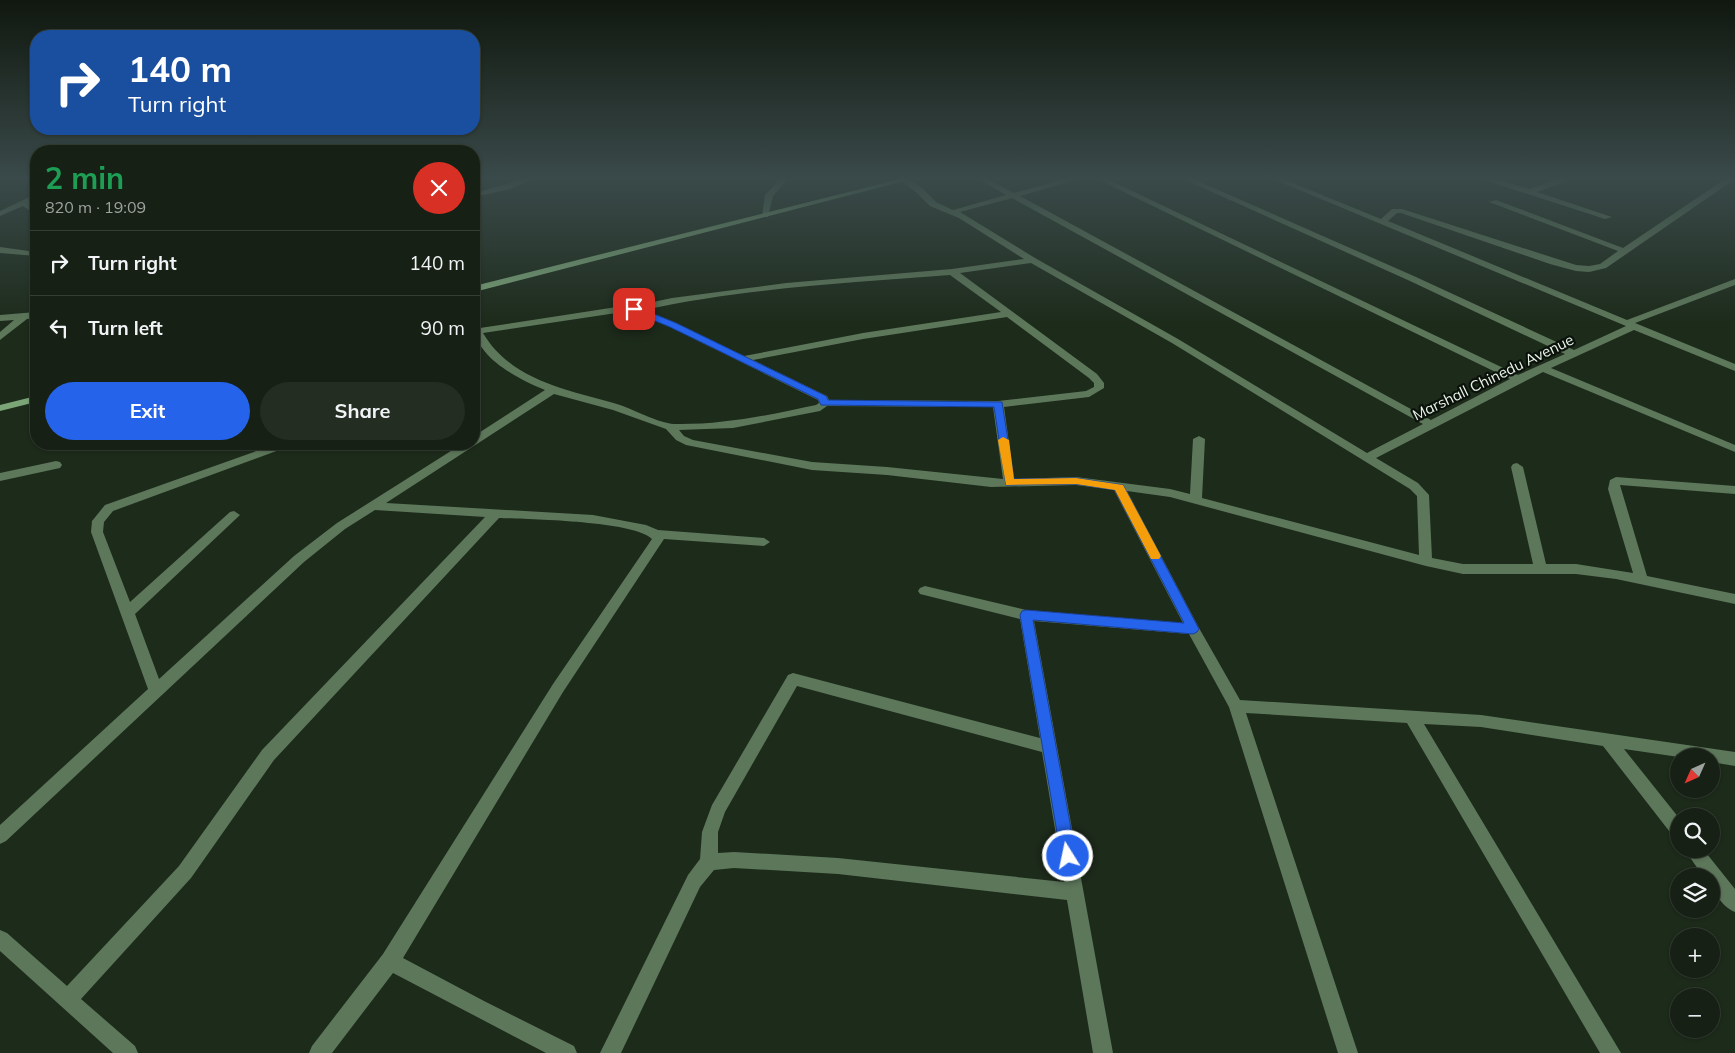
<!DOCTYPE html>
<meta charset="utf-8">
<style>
body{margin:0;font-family:Mulish,sans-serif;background:#232d22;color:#f1f3f6;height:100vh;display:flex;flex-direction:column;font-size:19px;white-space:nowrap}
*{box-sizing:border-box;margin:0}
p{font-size:16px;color:#9ea3a0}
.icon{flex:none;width:28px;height:28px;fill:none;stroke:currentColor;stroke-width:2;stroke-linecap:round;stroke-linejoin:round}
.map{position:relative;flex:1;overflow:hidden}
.panel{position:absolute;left:30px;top:145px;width:450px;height:305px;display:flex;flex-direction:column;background:#162014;border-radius:20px;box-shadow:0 1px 4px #0004,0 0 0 1px #353e34}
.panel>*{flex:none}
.guide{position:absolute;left:30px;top:30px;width:450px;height:105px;border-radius:20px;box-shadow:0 1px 4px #0004,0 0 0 1px #353e34;background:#1a4fa0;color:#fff;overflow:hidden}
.needle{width:32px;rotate:225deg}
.buttons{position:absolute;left:1670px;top:748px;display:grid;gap:10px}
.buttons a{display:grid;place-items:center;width:50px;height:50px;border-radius:50%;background:#162014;box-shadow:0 1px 4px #0004,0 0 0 1px #353e34;font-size:25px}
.pin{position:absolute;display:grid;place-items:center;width:42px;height:42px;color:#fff;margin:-21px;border-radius:10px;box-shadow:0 2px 8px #0006}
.me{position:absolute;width:55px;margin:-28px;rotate:350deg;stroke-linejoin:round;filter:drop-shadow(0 0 4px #0008)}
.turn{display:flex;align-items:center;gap:18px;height:105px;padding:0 15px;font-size:22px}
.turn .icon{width:65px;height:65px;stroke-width:2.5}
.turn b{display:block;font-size:35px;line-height:42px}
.round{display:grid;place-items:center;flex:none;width:52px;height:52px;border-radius:26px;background:#232d22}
.headline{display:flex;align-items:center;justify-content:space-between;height:85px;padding:0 15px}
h1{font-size:30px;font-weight:700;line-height:38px;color:#1e9e55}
.button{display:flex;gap:10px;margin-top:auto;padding:10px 15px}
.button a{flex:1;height:58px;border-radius:30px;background:#2563eb;color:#fff;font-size:20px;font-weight:700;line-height:58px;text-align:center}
.button a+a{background:#232d22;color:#f1f3f6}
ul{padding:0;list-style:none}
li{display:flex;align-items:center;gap:15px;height:65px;padding:0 15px;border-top:1px solid #353e34}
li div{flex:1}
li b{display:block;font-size:19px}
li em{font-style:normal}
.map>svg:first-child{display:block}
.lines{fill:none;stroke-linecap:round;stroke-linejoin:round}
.street{fill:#5d775a;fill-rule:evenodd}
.secondary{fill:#7ba477;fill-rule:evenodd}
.route{fill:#2563eb;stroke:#184099}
.slow{fill:#f59e0b}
.labels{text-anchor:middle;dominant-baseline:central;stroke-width:4.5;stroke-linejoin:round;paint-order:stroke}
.street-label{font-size:15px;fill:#eaf4e9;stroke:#0b120b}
</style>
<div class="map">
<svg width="1735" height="1053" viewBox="0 0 1735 1053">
<rect width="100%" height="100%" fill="#1d2b1b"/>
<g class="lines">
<path class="street" d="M527 177H538L510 189 474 197V193L504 185Z
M782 177H790L773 196 768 217H762L765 195Z
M975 177H984L1014 193 1073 177H1085L1020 196 1431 420 1510 379 1093 177H1103L1518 375 1565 354 1410 281 1179 177H1189L1416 277 1574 350 1626 326 1268 177H1278L1381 219 1392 209H1402L1576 265 1589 266 1600 264 1618 251 1489 202 1496 200 1623 248 1728 177H1735V179L1606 268 1589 272 1576 271 1550 264 1401 213H1397L1388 221 1627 320 1735 279V285L1635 323 1735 364V371L1634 330 1551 368 1735 445V452L1543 372 1376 458 1418 483 1429 495 1432 558 1463 564H1533L1511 467 1513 464 1517 463 1523 467 1546 564H1576L1633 573 1608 489 1610 480 1616 477 1735 486V494L1620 485 1647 576 1735 594V604L1616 579 1576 574H1463L1426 566 1170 497 1127 491 1199 628 1240 700 1481 715 1735 752V766L1711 762V756L1679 757 1624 749 1679 818V839L1673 836 1603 746 1481 727 1424 724 1621 1053H1600L1407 723 1246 713 1358 1053H1338L1229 707 1189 634 1034 621 1113 1053H1093L1067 900 838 874 734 868 714 870 700 887 621 1053H600L688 875 700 859 702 832 712 805 788 675 793 673 1040 738 1020 619 920 594 918 591 920 588 925 586 1026 610 1183 623 1114 490 1076 485 991 487 887 475 812 470 686 445 676 440 666 429 613 410 554 394 386 503 593 515 646 525 658 530 764 538 770 542 764 546 664 539 563 692 403 958 484 1001 574 1046 577 1053H546L393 973 332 1053H309L312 1046 383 954 553 684 652 539C635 521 527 519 499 518L274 760 191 878 81 999 135 1046 138 1053H113L0 951V930L7 933 67 986 179 866 262 750 485 517 375 510 345 529 304 562 6 841 0 844V825L148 689 91 532 92 521 105 505 276 444H292L290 446 113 511 104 522 103 532 130 602 230 512 234 511 240 515 135 614 159 679 294 556 337 523 462 444H474V436L545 390C520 380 474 357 474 325L480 328 623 306H634L672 298 786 283 952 269 1024 259 959 218 930 206 916 192 900 180 907 178 922 188 936 202 953 210 1006 195ZM1012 198 1423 424 1367 453 1178 339 1035 258 960 212ZM1031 263 1172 343 1410 489 1417 496 1419 555 1202 498 1205 439 1199 436 1193 439 1190 494 1170 489 1076 477 1014 479 1004 407 1089 397 1104 388V383L1097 374 960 273ZM950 275 1001 312 863 333 744 356 676 323 644 310C744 288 848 283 950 275ZM623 312H633L670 327 818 400 819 403 816 405C769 415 723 425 674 424 658 423 635 410 620 405 570 390 512 382 483 333ZM1007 317 1089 378 1094 383V387L1086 391 998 401 829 400 827 396 753 360 863 339ZM827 406 993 407 1003 479 887 467 812 462 693 440 684 436 679 430 733 428 820 411ZM797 686 1042 752 1064 882 838 858 734 852 718 853V832L725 812Z
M1475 177H1487L1530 189 1565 177H1576L1537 192 1612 217 1605 219Z
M36 194V199L29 203 36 209V215L23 206 0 216V211Z
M0 247 36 252V256L0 253Z
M36 312V318L27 319 0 340V332L14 320 0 321V315Z
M56 461 60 462 62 465 60 468 0 481V473Z
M1684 849H1703L1735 889V912C1722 907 1711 890 1711 876H1703Z"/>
<path class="secondary" d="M908 177H920L474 292V286Z
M36 396V402L0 411V405Z"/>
</g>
<linearGradient id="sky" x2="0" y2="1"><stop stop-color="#10180f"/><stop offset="0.55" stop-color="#3a4a4a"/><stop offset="1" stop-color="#3a4a4a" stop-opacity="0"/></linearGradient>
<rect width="1735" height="324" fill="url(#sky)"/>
<path class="route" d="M631 307H637L676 323 826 396 828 400 1002 402 1014 479 1076 478 1123 485 1199 629 1197 632 1193 634 1033 620 1076 856 1074 861 1068 863 1063 861 1061 856 1020 615 1022 611 1026 610 1184 623 1115 490 1076 484 1006 485 994 407 821 405 818 399 670 327 631 311Z"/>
<path class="slow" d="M1003 437 1009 440 1014 479 1076 478 1123 485 1161 556 1159 559H1151L1115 490 1076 484 1006 485 998 440Z"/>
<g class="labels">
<g class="street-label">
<text transform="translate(1493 377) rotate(-26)">Marshall Chinedu Avenue</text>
</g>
</g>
</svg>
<div class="buttons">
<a><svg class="needle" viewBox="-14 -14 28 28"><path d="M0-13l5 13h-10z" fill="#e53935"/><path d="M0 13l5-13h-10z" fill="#9ea3a0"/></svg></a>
<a><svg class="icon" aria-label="search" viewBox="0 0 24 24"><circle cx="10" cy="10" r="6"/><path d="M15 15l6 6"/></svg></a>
<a><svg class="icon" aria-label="layers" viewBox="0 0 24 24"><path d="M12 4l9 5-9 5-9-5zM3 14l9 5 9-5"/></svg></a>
<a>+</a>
<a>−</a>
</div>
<div class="pin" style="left:634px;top:309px;background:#d93025"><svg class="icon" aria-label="arrive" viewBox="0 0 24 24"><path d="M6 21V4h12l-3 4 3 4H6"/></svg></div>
<svg class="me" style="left:1068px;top:856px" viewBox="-20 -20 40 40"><circle r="17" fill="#2563eb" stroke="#fff" stroke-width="3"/><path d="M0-11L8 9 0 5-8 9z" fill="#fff"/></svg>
<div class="guide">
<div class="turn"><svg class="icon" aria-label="right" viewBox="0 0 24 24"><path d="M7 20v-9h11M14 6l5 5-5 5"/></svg><div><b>140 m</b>Turn right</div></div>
</div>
<section class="panel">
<div class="headline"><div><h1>2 min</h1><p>820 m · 19:09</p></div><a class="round" style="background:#d93025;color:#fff"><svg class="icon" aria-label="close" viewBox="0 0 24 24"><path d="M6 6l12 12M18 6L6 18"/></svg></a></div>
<ul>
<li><svg class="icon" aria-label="right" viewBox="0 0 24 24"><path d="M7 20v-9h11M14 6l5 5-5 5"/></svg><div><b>Turn right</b></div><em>140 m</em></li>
<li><svg class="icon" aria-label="left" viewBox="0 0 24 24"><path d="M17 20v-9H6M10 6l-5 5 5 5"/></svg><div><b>Turn left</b></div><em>90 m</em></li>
</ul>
<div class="button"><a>Exit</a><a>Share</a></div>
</section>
</div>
